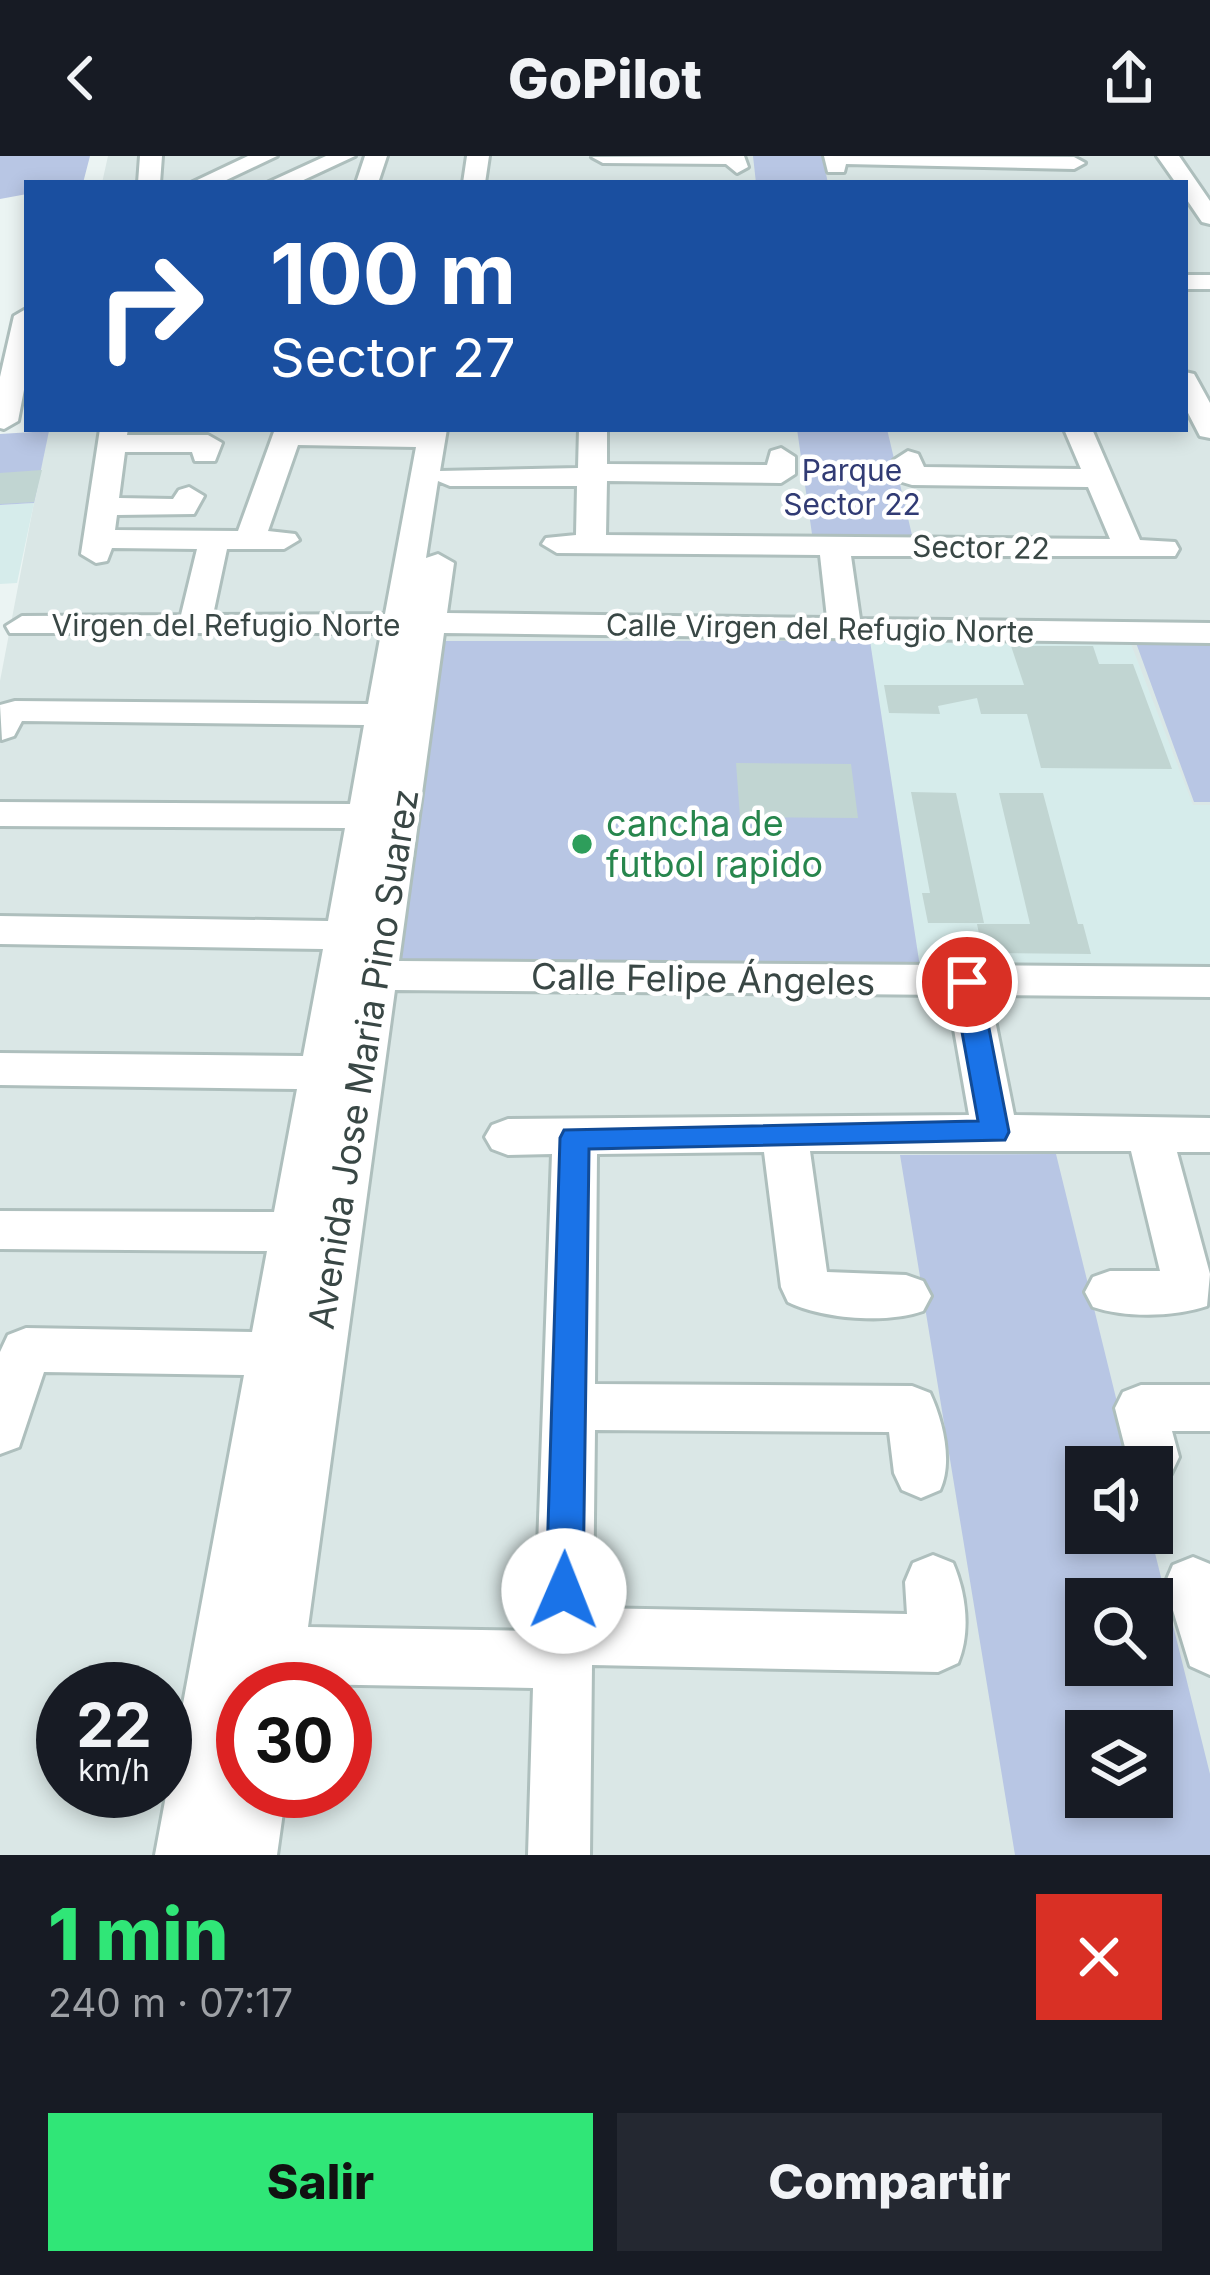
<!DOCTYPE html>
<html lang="es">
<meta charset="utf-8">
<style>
body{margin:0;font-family:Inter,sans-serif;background:#242831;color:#f1f3f6;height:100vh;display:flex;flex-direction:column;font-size:45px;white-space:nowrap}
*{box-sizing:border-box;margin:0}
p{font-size:39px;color:#9ea1a6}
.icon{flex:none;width:66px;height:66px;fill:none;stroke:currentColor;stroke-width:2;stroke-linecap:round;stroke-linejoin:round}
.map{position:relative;height:1699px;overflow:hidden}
.drawer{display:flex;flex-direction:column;background:#171b24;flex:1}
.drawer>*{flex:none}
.banner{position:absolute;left:24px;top:24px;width:1164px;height:252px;border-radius:0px;box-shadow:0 6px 18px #0003;background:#1a4fa0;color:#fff;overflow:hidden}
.controls{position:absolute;left:1065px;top:1290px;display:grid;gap:24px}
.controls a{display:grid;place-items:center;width:108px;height:108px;border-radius:0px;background:#171b24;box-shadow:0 6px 18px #0003;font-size:60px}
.speed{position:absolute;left:36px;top:1506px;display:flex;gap:24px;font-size:60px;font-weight:700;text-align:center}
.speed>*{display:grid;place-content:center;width:156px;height:156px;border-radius:50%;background:#171b24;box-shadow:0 6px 18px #0003;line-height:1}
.speed small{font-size:30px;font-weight:400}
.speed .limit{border:18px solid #d22;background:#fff;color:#111}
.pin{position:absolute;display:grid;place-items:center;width:102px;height:102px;color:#fff;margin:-51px;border:6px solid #fff;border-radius:50%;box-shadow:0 3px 12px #0007}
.me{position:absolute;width:132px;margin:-66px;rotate:1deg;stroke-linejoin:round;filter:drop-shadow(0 0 9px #0008)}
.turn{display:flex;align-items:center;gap:42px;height:252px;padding:0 48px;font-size:54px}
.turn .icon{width:156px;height:156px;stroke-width:2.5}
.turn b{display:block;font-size:84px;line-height:102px}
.round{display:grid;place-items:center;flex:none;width:126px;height:126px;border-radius:0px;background:#242831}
.summary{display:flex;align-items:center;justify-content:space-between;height:204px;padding:0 48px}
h1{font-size:72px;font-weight:800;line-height:90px;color:#30e677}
.button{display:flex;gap:24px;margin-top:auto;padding:24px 48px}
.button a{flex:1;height:138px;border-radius:0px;background:#30e677;color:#111;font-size:48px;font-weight:800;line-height:138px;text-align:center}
.button a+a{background:#242831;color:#f1f3f6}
header{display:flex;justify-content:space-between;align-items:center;height:156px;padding:0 48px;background:#171b24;font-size:54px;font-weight:800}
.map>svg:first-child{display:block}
.residential{fill:#dae7e6;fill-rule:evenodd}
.education{fill:#d6eceb}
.green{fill:#b8c6e4;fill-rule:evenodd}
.building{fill:#c1d5d2}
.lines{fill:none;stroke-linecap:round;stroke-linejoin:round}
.minor-casing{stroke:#aebfbd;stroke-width:6}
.minor{fill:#fff;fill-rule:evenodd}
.route{fill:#1a73e8;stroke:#114b97;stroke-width:3}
.leisure-dot{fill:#2e9e5b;stroke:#fff;stroke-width:4.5}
.labels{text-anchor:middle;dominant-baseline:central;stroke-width:9;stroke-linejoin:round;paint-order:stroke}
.far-park-label{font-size:30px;fill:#313b74;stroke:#fff}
.far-street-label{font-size:30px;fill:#394745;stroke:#fff}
.leisure-label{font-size:36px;fill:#27864d;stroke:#fff;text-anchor:start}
.street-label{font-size:36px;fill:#394745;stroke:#fff}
</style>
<header><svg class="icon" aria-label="back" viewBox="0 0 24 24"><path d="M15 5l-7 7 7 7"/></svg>GoPilot<svg class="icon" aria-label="share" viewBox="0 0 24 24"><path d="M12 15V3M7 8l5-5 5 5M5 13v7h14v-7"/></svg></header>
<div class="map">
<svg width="1210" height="1699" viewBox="0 0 1210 1699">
<rect width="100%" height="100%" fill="#ebf4f3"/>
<path class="residential" d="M108 0H1210V1699H0V525L48 273H1185V27H102ZM1086 1311H1152V1377H1086ZM1086 1443H1152V1509H1086ZM63 1533H165V1635H63ZM243 1533H345V1635H243ZM1086 1575H1152V1641H1086Z"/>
<path class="education" d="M34 347 17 427 0 428V349Z
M870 486 1131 488 1193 649H1210V814L920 811Z"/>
<path class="green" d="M0 0H90L83 27H27V38L0 43Z
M753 0H822L828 27H756Z
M797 273H887L912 379 812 378Z
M49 275 34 347 0 349V278Z
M1135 484H1210V646H1194Z
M443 485H870L920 811 396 809Z
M1056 998 1133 1311H1086V1377H1150L1210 1618V1699H1015L900 999ZM1086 1443H1152V1509H1086ZM1086 1575H1152V1641H1086Z"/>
<path class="building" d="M42 314 34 346 0 348V317Z
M1011 490H1093L1099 508H1133L1172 613 1041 612 1027 558H981L977 542 938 550 940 558 889 557 884 529H1024Z
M736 607 851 608 858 662 740 661Z
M911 636 956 637 984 767H928L922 737H930Z
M999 637H1043L1078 768H1083L1091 798 983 797 977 768H1030Z"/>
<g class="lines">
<defs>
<path id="minor" d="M140 0H162L160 27H138Z
M248 0H277L220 27H191Z
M326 0H355L297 27H267Z
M365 0H387L378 27H356Z
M467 0H489L485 27H463Z
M744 0 748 11 737 17 726 8 603 7 592 1Z
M824 0 1074 1 1085 7 1074 13 846 8 844 16H828Z
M1157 0H1179L1210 45V68L1202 66 1185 41V27H1176Z
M1185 119H1210V133H1185Z
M26 153 27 218 18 265 4 273 0 272V221L14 160Z
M1185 216 1194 218 1210 247V282L1200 280 1185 251Z
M100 273H128L127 279H208L222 287 215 305H195L192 296H125L119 342 173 343 179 334 189 331 204 340 194 358 117 359 115 374 238 375 275 273H447L440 315 578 312 579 273H607V308L767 309 771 295 781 292 795 301V318L781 327 607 325 606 379 1110 383 1088 331 912 329 902 326 894 304 908 295 918 298 924 311 1081 313 1064 273H1092L1140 384 1175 386 1179 393 1175 400H851L860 463 1210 467V487L444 477 399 805 1210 811V841L990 839 1014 959 1210 962V996H1177L1210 1118 1207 1150C1175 1161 1125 1162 1093 1151L1085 1136 1093 1121 1110 1115H1160L1131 995H810L827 1116 906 1119 923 1125 931 1140 923 1155C887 1168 823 1163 788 1146L781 1131 764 996 597 998 595 1228 912 1230 930 1237C943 1265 953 1306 940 1334L921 1342 902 1334 894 1317 889 1276 595 1274 593 1452 907 1458 905 1426 913 1407 933 1399 953 1407C966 1437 971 1476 958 1507L938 1516 592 1509 590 1699H528L533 1532 300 1528 299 1533H243L230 1621 233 1613 243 1609V1635H286L277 1699H155L244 1219 44 1216 19 1291 0 1298V1196L8 1179 26 1172 252 1176 267 1095 0 1093V1055L274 1056 297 933 0 929V897L303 900 323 793 0 788V760L328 765 345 672 0 670V646L350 648 364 569 22 565 14 580 2 584 0 549 15 545 368 548 381 477H10L6 470 22 460 181 459 197 393 112 392 107 405 96 407 81 398ZM298 289 416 291 385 458 213 459 227 393H284L299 384 295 378 268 375ZM438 325 450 330H577L576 379 546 382 542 388 557 397 820 399 827 462 447 457 454 407 438 398 426 402ZM395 834 948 839 969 959 508 963 492 969 485 981 492 993 508 999 552 998 535 1475 308 1471Z
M1141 1229H1210V1275H1172L1179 1301 1171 1318 1152 1325V1311H1130L1115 1252 1123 1236Z
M1193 1401 1210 1408V1519L1190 1510 1165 1428 1173 1409Z"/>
</defs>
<use href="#minor" class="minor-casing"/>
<use href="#minor" class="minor"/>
</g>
<path class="route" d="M967 817 980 826 1009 976 1005 984 589 993 583 1435 577 1447 564 1452 551 1447 546 1435 560 982 564 974 978 965 953 826Z"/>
<circle class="leisure-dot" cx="582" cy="688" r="12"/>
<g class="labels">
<g class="far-park-label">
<text x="852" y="314">Parque<tspan x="852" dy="34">Sector 22</tspan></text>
</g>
<g class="far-street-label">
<text transform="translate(981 391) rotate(1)">Sector 22</text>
<text x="226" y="469">Virgen del Refugio Norte</text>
<text transform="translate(820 472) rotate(1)">Calle Virgen del Refugio Norte</text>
</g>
<g class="leisure-label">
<text x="606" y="667">cancha de<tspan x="606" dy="41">futbol rapido</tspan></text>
</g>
<g class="street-label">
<text transform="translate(703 823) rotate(1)">Calle Felipe Ángeles</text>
<text transform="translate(363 903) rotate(-81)">Avenida Jose Maria Pino Suarez</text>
</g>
</g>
</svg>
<div class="controls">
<a><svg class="icon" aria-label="sound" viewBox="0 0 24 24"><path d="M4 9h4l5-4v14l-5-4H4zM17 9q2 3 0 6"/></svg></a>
<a><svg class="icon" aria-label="search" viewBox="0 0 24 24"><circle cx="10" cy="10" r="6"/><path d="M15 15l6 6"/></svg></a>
<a><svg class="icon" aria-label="layers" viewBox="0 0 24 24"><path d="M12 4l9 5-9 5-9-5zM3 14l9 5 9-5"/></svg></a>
</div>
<div class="speed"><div>22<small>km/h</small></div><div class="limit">30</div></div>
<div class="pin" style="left:967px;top:826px;background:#d93025"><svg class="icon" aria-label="arrive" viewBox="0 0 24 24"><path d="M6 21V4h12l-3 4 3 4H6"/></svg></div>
<svg class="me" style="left:564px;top:1435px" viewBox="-20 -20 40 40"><circle r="19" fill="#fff"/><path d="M0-13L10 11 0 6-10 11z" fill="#1a73e8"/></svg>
<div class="banner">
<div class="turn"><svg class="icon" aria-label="right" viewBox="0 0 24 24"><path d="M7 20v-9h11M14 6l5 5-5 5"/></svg><div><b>100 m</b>Sector 27</div></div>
</div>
</div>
<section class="drawer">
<div class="summary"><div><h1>1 min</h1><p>240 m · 07:17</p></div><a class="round" style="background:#d93025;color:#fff"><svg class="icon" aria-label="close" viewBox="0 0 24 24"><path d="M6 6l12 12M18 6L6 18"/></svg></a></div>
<div class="button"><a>Salir</a><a>Compartir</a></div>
</section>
